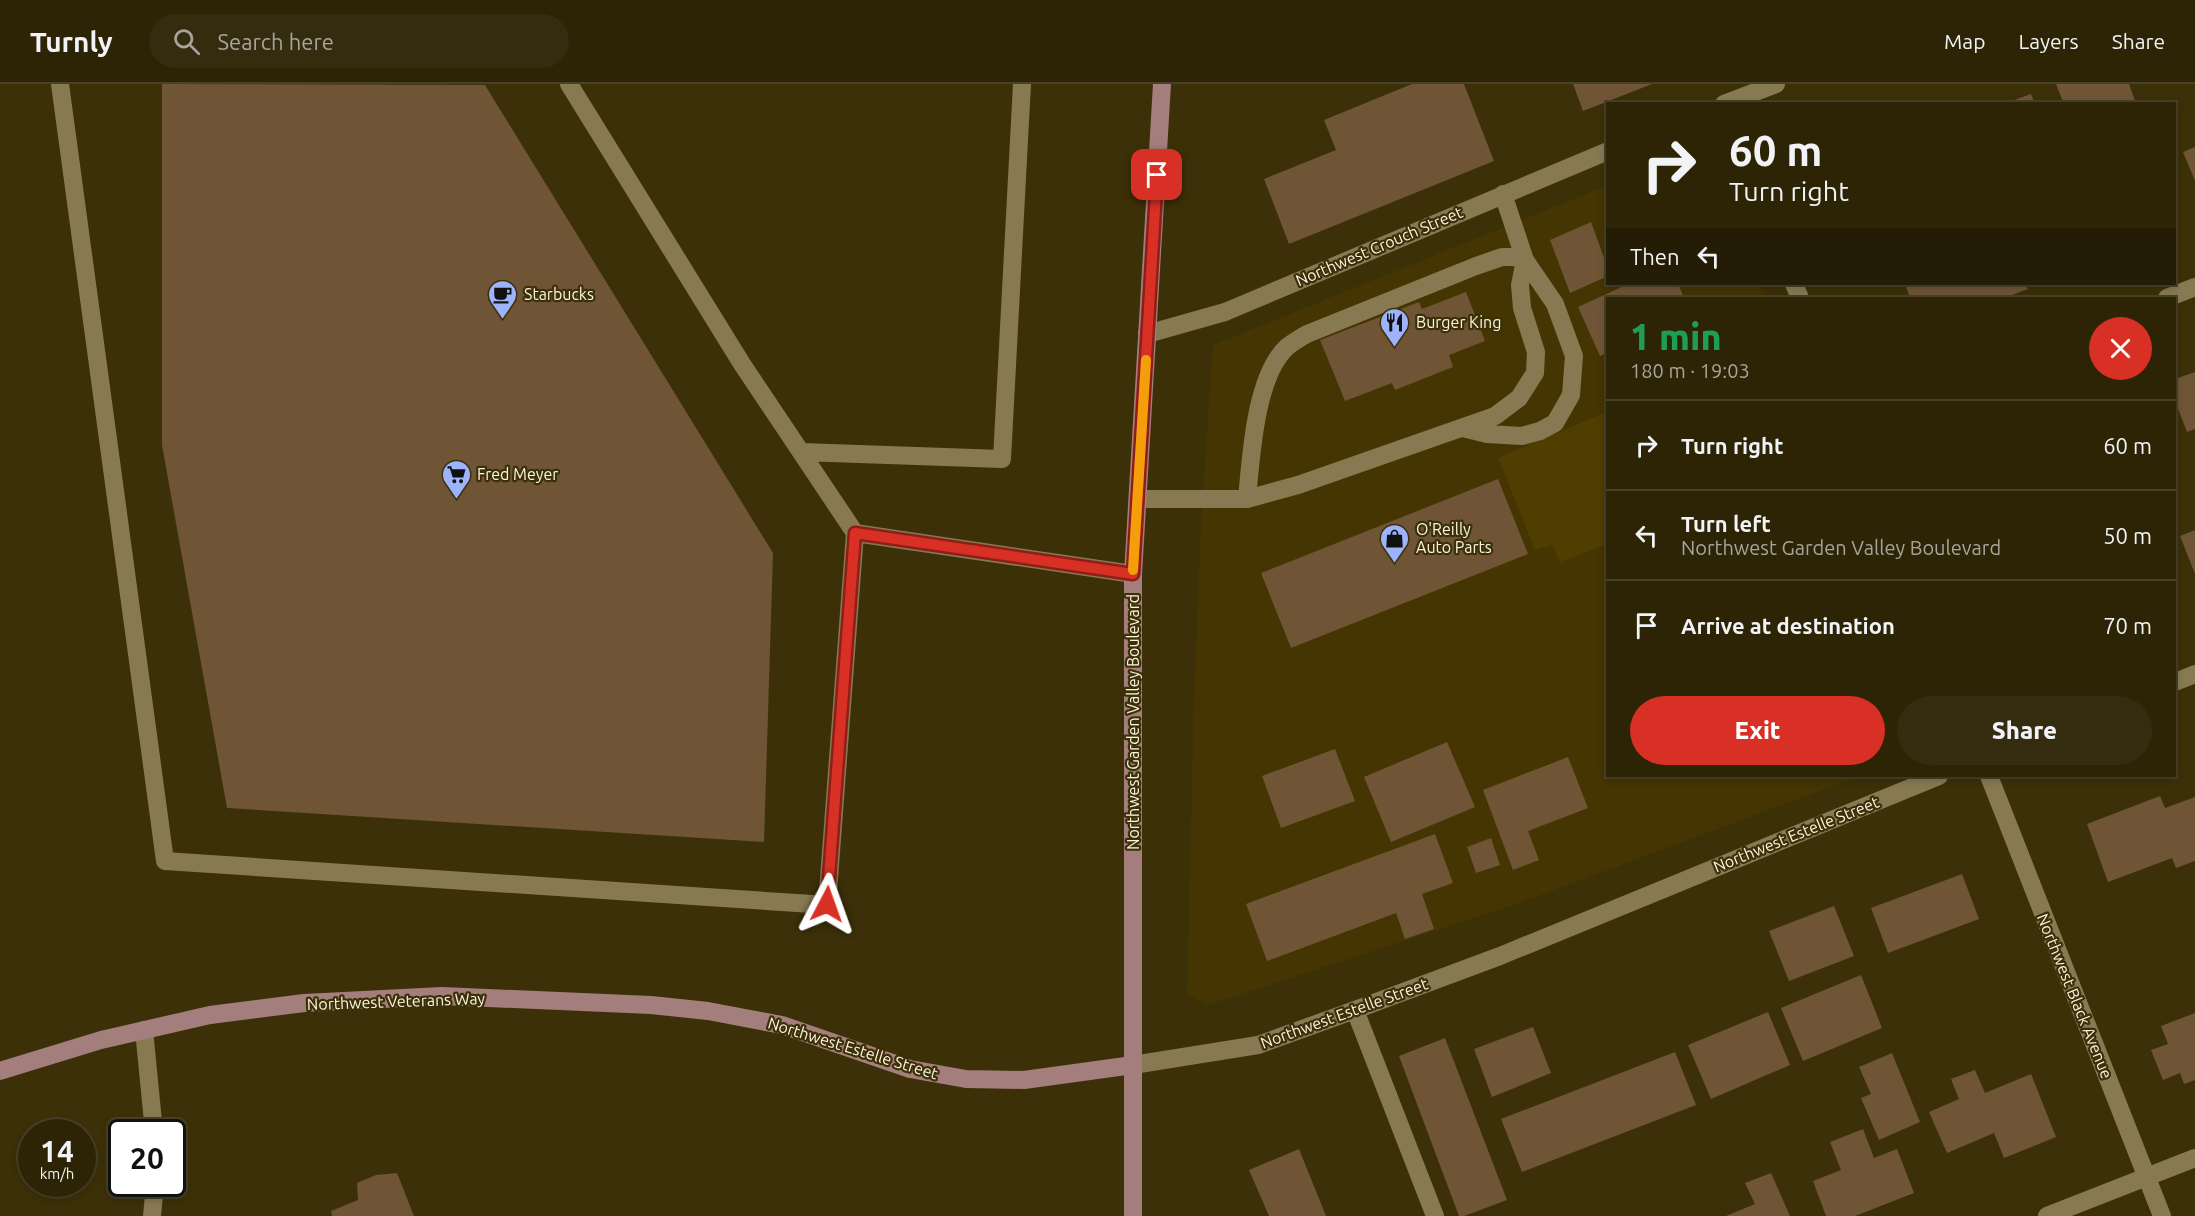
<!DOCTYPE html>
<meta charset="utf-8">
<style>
body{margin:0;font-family:Ubuntu,sans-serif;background:#352c10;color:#f1f3f6;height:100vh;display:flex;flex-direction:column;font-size:22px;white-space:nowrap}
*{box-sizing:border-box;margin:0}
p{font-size:20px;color:#a7a49b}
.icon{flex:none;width:33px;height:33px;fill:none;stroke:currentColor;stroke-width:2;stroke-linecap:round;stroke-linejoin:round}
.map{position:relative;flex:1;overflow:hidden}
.sheet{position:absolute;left:1606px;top:213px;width:570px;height:480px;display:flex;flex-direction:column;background:#2d2406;border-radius:0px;box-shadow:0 3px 9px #0003,0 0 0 2px #484128}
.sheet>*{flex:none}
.guide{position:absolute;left:1606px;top:18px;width:570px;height:183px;border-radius:0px;box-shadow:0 3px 9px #0003,0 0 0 2px #484128;background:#2d2406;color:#f1f3f6;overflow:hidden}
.speed{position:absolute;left:18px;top:1035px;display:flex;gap:12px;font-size:30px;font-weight:700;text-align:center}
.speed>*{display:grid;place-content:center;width:78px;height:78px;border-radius:50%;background:#2d2406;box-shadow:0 3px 9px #0003,0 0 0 2px #484128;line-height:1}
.speed small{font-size:15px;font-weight:400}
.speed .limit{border:3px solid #111;border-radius:9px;background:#fff;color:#111}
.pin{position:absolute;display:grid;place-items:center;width:51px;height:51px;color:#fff;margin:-26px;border-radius:12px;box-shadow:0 3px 9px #0006}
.me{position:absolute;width:66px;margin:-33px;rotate:4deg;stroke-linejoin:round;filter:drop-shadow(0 0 4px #0008)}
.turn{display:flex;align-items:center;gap:21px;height:126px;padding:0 24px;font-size:27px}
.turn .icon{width:78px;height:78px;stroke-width:2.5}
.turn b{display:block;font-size:42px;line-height:51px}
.then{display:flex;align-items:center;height:57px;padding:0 24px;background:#0003;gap:12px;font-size:22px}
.round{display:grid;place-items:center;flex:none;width:63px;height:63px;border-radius:32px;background:#352c10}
.head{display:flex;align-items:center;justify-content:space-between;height:102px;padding:0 24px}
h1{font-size:36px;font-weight:800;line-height:45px;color:#1e9e55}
.action{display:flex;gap:12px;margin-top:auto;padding:12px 24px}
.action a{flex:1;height:69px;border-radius:36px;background:#d93025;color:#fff;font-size:24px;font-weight:800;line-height:69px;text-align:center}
.action a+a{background:#352c10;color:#f1f3f6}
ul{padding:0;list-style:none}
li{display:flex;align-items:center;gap:18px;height:90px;padding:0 24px;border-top:2px solid #484128}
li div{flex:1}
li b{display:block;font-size:22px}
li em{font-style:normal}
header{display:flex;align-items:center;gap:36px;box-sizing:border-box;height:84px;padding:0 30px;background:#2d2406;border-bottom:2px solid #484128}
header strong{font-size:28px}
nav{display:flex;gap:33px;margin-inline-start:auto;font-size:21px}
.search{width:420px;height:54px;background:#352c10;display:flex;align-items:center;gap:15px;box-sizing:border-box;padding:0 21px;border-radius:33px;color:#a7a49b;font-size:22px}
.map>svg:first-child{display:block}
.built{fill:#443502}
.green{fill:#4f3e00}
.building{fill:#6f5536}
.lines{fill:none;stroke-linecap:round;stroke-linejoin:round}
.lane{stroke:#877a53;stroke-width:18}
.street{stroke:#877a53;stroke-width:18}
.secondary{stroke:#a37e7c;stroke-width:18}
.route-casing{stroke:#8d1f18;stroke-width:15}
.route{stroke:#d93025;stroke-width:10}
.slow{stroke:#f59e0b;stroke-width:10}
.labels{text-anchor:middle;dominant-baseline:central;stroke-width:4.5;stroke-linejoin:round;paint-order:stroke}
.street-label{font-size:16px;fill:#fbf4df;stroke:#3c3008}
.poi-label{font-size:16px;fill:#fbf4df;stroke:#3c3008;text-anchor:start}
</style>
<header>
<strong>Turnly</strong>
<div class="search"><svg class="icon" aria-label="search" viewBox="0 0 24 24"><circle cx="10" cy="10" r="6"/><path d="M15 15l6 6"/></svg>Search here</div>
<nav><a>Map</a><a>Layers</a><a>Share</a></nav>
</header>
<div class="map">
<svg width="2195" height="1132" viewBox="0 0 2195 1132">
<rect width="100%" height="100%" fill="#3c3008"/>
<path class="built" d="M1608 101V200H1761L1767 214H1608V692H1860L1514 821 1208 921 1187 910 1194 614 1201 437 1213 261Z"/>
<path class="green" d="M1604 329 1608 337V460L1560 478 1552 461 1535 466 1498 374Z"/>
<path class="building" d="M162 0 485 1 773 469 764 758 227 724 162 361Z
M1412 0H1464L1494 77 1289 160 1264 95 1336 66 1324 36Z
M1573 0H1652L1583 27Z
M2056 0H2129L2136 20H2064Z
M2031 10 2035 20H2006V19Z
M2195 63V97L2183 68Z
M1591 138 1608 185V192L1570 209 1550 156Z
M1628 200H1678L1684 214H1608V268L1600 272 1578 223Z
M1905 200H2025L2028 205 2004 214H1910Z
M1466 208 1485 257 1449 271 1453 283 1395 306 1392 299 1345 317 1320 256 1419 218 1422 225Z
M2195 288V345L2187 348 2175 317V295Z
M1498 395 1528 470 1291 564 1261 489Z
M2195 446V490L2180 452Z
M1447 658 1475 723 1391 758 1364 693Z
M1335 665 1355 717 1281 744 1262 692Z
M1568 673 1588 724 1528 747 1539 776 1513 786 1483 706Z
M2160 712 2165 724 2195 713V777L2176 784 2172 774 2108 798 2087 740Z
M1435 750 1453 799 1422 810 1434 845 1405 855 1396 829 1267 877 1246 820Z
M1491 754 1500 781 1476 789 1467 763Z
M1962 790 1979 835 1888 869 1871 824Z
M1834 822 1854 872 1789 897 1769 847Z
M1861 891 1882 944 1803 977 1781 924Z
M1768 928 1790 981 1711 1015 1688 961Z
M2195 929V996L2184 1000 2180 989 2163 996 2151 966 2168 960 2161 942Z
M1533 943 1551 989 1492 1013 1474 965Z
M1445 954 1507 1116 1464 1132H1459L1399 972Z
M1675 968 1696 1021 1522 1088 1501 1035Z
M1892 969 1920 1038 1879 1056 1861 1014 1871 1010 1859 983Z
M1975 986 1985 1009 2031 990 2056 1053 2004 1074 1994 1049 1947 1069 1929 1028 1959 1015 1951 995Z
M1863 1045 1874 1074 1897 1065 1914 1109 1855 1132H1826L1813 1097 1841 1086 1830 1058Z
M1299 1065 1326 1132H1269L1249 1086Z
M397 1089 414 1132H332L331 1127 358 1116 357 1099 376 1091Z
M1771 1089 1790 1132H1726L1755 1120 1745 1099Z"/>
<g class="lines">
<path class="lane" d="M60 0 165 777 827 821 855 449
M569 0 742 280 855 449 1133 490
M802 368 1002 375 1022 0
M1138 415H1247L1298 401 1495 332 1519 314 1535 289 1536 268 1522 224 1520 201 1525 176 1503 110
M1247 415C1251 374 1255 292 1287 263 1293 258 1300 254 1307 250L1476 182 1502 173H1514L1525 176 1555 220 1574 272 1571 311 1555 339 1540 347 1522 352 1487 350 1463 344
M1355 926 1435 1132"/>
<path class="street" d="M1724 20 1776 0
M1794 200 1800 214
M2167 214 2195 203
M1147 250 1225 228 1608 67
M2175 598 2195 590
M1989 692 2162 1132
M144 946 154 1048
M1133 981 1258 961 1355 926 1500 872 1939 692
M152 1132 155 1100
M2047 1132 2195 1074"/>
<path class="secondary" d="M0 987 101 956 210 931 304 919 442 912 651 921 708 927 782 941 910 985 966 995 1024 996 1133 981
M1133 1132V490L1162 0"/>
</g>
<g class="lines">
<defs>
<path id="route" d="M827 820 855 449 1133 490 1157 91"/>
</defs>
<use href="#route" class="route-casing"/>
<use href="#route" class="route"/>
<path class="slow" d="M1133 486 1146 276"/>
</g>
<defs>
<symbol id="cafe-pin" viewBox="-11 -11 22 30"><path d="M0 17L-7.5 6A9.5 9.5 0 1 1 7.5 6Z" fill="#9db4fd" stroke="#3c3008"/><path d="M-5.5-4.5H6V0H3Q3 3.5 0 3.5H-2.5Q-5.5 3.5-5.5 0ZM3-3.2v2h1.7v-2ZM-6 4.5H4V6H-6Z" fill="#111"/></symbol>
<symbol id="restaurant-pin" viewBox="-11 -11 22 30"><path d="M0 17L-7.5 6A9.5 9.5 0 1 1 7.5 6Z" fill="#9db4fd" stroke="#3c3008"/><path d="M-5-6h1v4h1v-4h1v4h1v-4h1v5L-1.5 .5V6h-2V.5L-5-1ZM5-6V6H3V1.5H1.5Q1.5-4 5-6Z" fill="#111"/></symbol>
<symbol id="supermarket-pin" viewBox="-11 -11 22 30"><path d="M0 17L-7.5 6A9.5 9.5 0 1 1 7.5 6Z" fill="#9db4fd" stroke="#3c3008"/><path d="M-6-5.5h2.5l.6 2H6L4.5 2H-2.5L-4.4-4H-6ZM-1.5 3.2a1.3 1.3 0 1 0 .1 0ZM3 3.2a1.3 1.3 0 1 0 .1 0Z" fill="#111"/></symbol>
<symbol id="shop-pin" viewBox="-11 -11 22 30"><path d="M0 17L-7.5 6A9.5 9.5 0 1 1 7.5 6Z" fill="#9db4fd" stroke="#3c3008"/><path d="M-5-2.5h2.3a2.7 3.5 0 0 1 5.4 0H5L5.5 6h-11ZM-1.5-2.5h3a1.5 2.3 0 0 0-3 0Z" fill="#111"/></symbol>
</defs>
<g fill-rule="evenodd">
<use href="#cafe-pin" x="486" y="194" width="33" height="45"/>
<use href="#restaurant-pin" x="1378" y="222" width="33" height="45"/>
<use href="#supermarket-pin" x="440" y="374" width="33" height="45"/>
<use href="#shop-pin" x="1378" y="438" width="33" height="45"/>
</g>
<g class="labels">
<g class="street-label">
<text transform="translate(1379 162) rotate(-23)">Northwest Crouch Street</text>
<text transform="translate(1133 638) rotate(-90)">Northwest Garden Valley Boulevard</text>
<text transform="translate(1796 750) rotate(-22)">Northwest Estelle Street</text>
<text transform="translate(2075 912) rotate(68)">Northwest Black Avenue</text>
<text transform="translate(396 917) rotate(-2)">Northwest Veterans Way</text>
<text transform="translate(1344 929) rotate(-20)">Northwest Estelle Street</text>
<text transform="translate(853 964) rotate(17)">Northwest Estelle Street</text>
</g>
<g class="poi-label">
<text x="524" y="210">Starbucks</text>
<text x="1416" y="238">Burger King</text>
<text x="477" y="390">Fred Meyer</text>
<text x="1416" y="445">O'Reilly<tspan x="1416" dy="18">Auto Parts</tspan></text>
</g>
</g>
</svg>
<div class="speed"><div>14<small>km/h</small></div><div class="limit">20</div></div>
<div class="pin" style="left:1157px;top:91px;background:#d93025"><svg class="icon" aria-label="arrive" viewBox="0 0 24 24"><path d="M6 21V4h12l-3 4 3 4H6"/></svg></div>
<svg class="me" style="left:827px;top:820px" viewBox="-20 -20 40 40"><path d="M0-17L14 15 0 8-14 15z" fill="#d93025" stroke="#fff" stroke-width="4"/></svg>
<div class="guide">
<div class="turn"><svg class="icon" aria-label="right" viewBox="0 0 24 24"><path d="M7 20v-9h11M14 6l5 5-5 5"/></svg><div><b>60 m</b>Turn right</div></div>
<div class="then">Then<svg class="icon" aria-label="left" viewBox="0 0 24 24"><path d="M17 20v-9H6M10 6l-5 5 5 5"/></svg></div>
</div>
<section class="sheet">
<div class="head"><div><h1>1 min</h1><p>180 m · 19:03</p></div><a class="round" style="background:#d93025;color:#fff"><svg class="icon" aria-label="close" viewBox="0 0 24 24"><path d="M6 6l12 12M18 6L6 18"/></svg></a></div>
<ul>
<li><svg class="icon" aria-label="right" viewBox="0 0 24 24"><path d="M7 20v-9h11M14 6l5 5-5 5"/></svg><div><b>Turn right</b></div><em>60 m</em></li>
<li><svg class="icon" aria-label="left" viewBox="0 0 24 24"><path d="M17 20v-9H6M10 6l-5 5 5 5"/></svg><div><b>Turn left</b><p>Northwest Garden Valley Boulevard</p></div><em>50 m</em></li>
<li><svg class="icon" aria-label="arrive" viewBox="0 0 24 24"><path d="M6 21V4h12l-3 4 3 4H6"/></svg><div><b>Arrive at destination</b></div><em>70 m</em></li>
</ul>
<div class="action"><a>Exit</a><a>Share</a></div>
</section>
</div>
